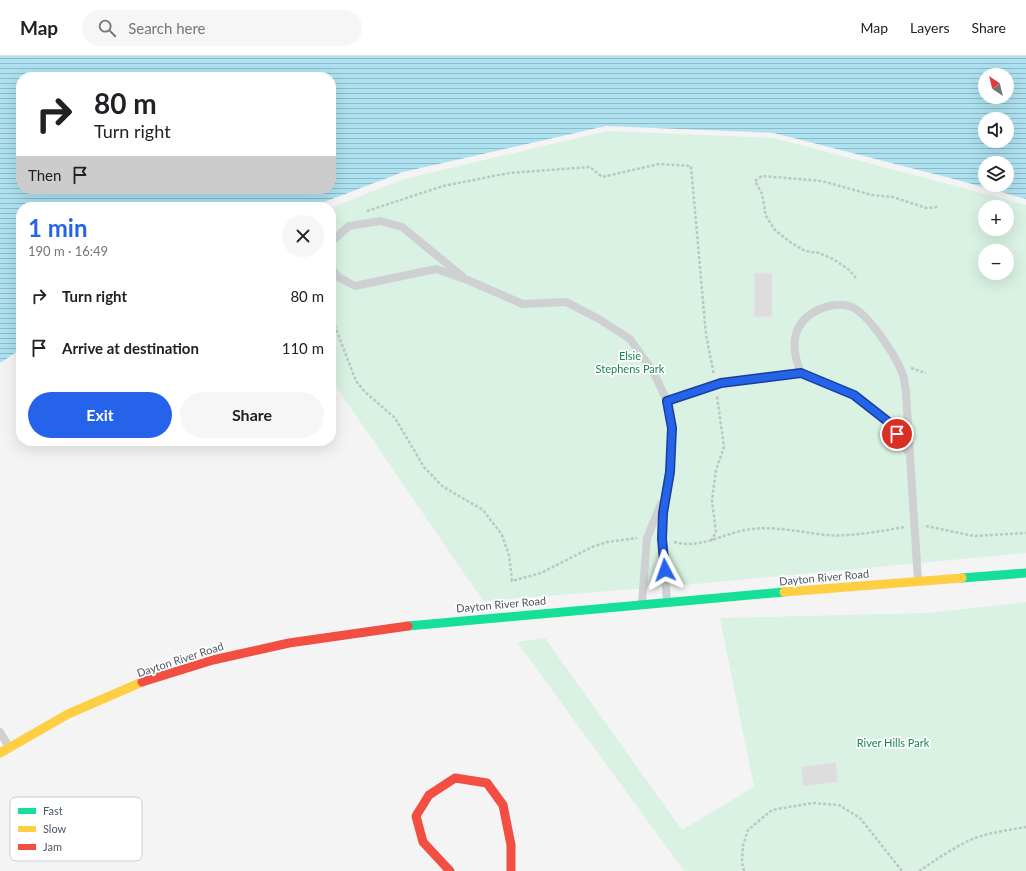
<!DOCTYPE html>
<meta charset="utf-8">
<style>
body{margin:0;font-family:Lato,sans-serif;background:#f6f6f6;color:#202124;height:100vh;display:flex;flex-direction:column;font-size:15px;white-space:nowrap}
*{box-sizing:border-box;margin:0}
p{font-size:13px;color:#757577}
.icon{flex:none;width:22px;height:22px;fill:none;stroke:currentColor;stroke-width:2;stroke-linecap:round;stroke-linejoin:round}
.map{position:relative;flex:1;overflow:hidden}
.drawer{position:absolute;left:16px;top:146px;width:320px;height:244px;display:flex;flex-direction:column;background:#fff;border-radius:16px;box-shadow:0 4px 16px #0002}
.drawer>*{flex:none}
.top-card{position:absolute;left:16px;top:16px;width:320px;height:122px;border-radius:16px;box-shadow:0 4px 16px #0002;background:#fff;color:#202124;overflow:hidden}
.needle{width:26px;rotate:325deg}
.fabs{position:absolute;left:978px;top:12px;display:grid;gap:8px}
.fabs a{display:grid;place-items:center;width:36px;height:36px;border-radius:50%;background:#fff;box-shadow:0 4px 16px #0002;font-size:20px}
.pin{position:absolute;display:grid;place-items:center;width:34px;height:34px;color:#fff;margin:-17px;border:2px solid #fff;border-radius:50%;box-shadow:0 1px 4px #0007}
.me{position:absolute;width:44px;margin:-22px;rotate:356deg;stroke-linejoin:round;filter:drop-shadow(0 0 3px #0008)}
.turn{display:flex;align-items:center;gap:14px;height:84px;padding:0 12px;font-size:18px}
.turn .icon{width:52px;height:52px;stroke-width:2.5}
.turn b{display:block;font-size:28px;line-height:34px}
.then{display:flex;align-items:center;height:38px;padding:0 12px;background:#0003;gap:8px;font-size:15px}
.round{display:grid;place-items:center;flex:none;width:42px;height:42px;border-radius:21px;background:#f6f6f6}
.headline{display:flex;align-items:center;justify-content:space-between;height:68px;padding:0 12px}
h1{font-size:24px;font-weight:700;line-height:30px;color:#2563eb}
.button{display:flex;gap:8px;margin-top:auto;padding:8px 12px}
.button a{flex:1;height:46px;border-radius:24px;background:#2563eb;color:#fff;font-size:16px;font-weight:700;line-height:46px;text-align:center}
.button a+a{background:#f6f6f6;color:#202124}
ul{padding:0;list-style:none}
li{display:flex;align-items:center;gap:12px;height:52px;padding:0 12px}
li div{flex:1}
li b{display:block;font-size:15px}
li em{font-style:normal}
header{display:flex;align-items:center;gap:24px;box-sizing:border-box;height:56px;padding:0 20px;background:#fff;border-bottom:1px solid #e0e0e0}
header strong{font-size:19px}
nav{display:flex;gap:22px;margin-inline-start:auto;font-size:14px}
.search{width:280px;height:36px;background:#f6f6f6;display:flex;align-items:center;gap:10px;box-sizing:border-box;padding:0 14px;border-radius:22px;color:#757577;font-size:15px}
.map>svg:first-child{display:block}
.green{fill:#d9f2e3;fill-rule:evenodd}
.water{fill:url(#water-rules);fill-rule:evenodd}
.building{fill:#ddddde;stroke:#e5e6e7}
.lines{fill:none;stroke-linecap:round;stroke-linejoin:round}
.path{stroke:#bcc7c4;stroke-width:2.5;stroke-dasharray:3 2;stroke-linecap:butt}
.lane{stroke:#ced0d2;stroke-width:8}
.fast{stroke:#16e098;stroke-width:9}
.slow{stroke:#ffcf43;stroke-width:9}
.jam{stroke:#f24e42;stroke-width:9}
.route-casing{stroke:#184099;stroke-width:10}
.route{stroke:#2563eb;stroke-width:7}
.labels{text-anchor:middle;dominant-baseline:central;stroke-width:3.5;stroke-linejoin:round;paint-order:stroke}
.park-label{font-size:11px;fill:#17864f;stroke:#fff}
.street-label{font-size:11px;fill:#4a5661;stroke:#fff}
.key{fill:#fff;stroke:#c9ccd0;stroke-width:1}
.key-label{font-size:11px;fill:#4a5661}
</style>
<header>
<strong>Map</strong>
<div class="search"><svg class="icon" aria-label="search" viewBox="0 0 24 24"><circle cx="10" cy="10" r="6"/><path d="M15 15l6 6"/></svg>Search here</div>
<nav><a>Map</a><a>Layers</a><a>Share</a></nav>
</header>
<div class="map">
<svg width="1026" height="815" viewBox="0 0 1026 815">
<defs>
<pattern id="water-rules" width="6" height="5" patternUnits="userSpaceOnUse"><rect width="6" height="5" fill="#aee2f0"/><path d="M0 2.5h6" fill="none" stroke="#90bac6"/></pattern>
</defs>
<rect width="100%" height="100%" fill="#f4f4f4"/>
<path class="green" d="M607 75 774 82 1026 149V497L674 530 483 545 331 323V152L404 123ZM985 151H1007V173H985ZM985 195H1007V217H985Z
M1026 546V815H684L517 586 545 582 682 774 754 731 720 562 927 557Z"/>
<path class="water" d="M0 0H1026V143L950 122 774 77 606 70 403 116 311 151H21V293L0 307ZM985 19H1007V41H985ZM21 21H331V133H21ZM985 63H1007V85H985ZM985 107H1007V129H985Z"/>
<path class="building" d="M754 217H772V261H754Z
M836 706 838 726 803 730 801 711Z"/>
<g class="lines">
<path class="path" d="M367 155 443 130 509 117 590 111 602 121 659 108 691 110 706 279 714 319
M856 222 848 213 833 203 819 197 805 195 790 186 775 174 766 160 762 138 755 125 762 120 822 125 872 139 893 141 926 152 938 151
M331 260 356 325 365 336 395 362 424 411 442 430 483 454 502 479 509 499 512 525 541 517 592 491 607 486 637 482
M911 312 926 317
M926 470 974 480 1026 477
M711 485 716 476 712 445 716 414 724 391 717 340
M674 486C700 493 720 479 745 474 773 469 798 476 826 479 852 481 880 475 905 471
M744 815 742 805 743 789 748 774 772 754 812 747 839 749 860 762 902 815
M919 815C938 803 956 789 978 781 993 776 1010 774 1026 771"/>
<path class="lane" d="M331 186 349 170 380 165 402 171 462 220
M331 211 338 221 355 230 436 213 465 223 523 248 566 246 599 263 630 283 654 317 667 345
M910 399 891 368 854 339 801 317C790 291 791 266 820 253 830 249 841 247 852 251 869 259 897 301 903 319 905 325 905 331 906 337L918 525
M667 545 662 483 663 457 670 416 672 372 667 345 721 327 801 317
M642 547 647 482 661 448
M0 676 9 691"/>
<path class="fast" d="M962 522 1026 517
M408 570 784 536"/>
<path class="slow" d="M784 536 962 522
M0 697 68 658 142 626"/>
<path class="jam" d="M142 626 213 604 289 587 408 570
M450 815 423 786 416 760 429 739 455 722 487 727 503 749 511 789V815"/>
</g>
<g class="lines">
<defs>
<path id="route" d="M665 514 662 483 663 457 670 416 672 372 667 345 721 327 801 317 854 339 891 368 897 378"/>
</defs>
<use href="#route" class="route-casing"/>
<use href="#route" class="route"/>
</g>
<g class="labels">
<g class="park-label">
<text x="630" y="299">Elsie<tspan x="630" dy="13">Stephens Park</tspan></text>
<text x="893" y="686">River Hills Park</text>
</g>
<g class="street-label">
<text transform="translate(824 521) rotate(-5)">Dayton River Road</text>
<text transform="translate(501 548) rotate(-5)">Dayton River Road</text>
<text transform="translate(180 603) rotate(-18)">Dayton River Road</text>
</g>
</g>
<rect x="10" y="741" width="132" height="64" rx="6" class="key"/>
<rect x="18" y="752" width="18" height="6" fill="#16e098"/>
<rect x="18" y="770" width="18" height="6" fill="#ffcf43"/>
<rect x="18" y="788" width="18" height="6" fill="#f24e42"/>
<g class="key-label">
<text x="43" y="759">Fast</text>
<text x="43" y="777">Slow</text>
<text x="43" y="795">Jam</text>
</g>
</svg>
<div class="fabs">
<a><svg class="needle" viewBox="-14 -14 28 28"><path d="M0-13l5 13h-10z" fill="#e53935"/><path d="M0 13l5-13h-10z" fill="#757577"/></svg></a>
<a><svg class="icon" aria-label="sound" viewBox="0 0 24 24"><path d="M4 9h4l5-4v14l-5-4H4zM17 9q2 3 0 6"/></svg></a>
<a><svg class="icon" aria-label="layers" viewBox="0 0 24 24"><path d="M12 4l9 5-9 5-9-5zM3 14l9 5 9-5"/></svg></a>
<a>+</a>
<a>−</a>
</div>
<div class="pin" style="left:897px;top:378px;background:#d93025"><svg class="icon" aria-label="arrive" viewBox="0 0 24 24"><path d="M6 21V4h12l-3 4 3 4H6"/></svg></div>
<svg class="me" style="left:665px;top:514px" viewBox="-20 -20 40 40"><path d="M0-17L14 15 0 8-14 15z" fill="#2563eb" stroke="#fff" stroke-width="4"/></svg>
<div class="top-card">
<div class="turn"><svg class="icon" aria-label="right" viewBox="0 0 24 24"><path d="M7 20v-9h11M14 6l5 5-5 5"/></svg><div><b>80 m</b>Turn right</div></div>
<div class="then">Then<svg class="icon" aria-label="arrive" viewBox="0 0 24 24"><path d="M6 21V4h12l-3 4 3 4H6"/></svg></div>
</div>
<section class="drawer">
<div class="headline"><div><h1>1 min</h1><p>190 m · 16:49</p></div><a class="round"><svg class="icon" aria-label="close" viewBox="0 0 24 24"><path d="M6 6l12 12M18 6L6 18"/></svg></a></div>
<ul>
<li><svg class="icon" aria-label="right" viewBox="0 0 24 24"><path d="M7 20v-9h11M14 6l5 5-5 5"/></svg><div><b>Turn right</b></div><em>80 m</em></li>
<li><svg class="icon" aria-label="arrive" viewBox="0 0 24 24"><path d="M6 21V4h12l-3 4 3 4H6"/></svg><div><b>Arrive at destination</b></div><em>110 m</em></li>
</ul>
<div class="button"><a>Exit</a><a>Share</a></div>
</section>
</div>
